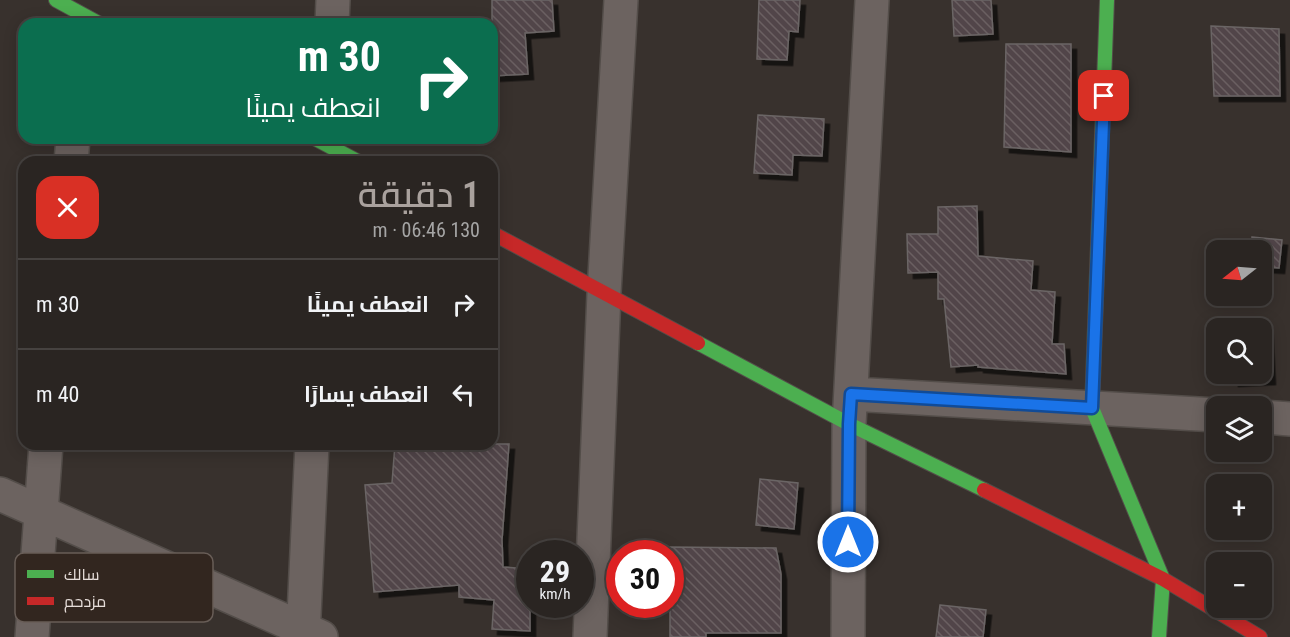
<!DOCTYPE html>
<html lang="ar">
<meta charset="utf-8">
<style>
body{margin:0;font-family:"Roboto Condensed",Cairo,sans-serif;background:#322d2a;color:#f1f3f6;direction:rtl;height:100vh;display:flex;flex-direction:column;font-size:22px;white-space:nowrap}
*{box-sizing:border-box;margin:0}
p{font-size:20px;color:#a5a5a5}
.icon{flex:none;width:33px;height:33px;fill:none;stroke:currentColor;stroke-width:2;stroke-linecap:round;stroke-linejoin:round}
.map{position:relative;flex:1;overflow:hidden;direction:ltr}
.details{position:absolute;left:18px;top:156px;width:480px;height:294px;display:flex;flex-direction:column;background:#2a2522;border-radius:18px;box-shadow:0 3px 15px #0003,0 0 0 2px #464240;direction:rtl}
.details>*{flex:none}
.top-card{position:absolute;left:18px;top:18px;width:480px;height:126px;border-radius:18px;box-shadow:0 3px 15px #0003,0 0 0 2px #464240;direction:rtl;background:#0b6e4f;color:#fff;overflow:hidden}
.needle{width:39px;rotate:253deg}
.tools{position:absolute;left:1206px;top:240px;display:grid;gap:12px}
.tools a{display:grid;place-items:center;width:66px;height:66px;border-radius:12px;background:#2a2522;box-shadow:0 3px 15px #0003,0 0 0 2px #464240;font-size:30px}
.speed{position:absolute;left:516px;top:540px;display:flex;gap:12px;font-size:30px;font-weight:700;text-align:center}
.speed>*{display:grid;place-content:center;width:78px;height:78px;border-radius:50%;background:#2a2522;box-shadow:0 3px 15px #0003,0 0 0 2px #464240;line-height:1}
.speed small{font-size:15px;font-weight:400}
.speed .limit{border:9px solid #d22;background:#fff;color:#111}
.pin{position:absolute;display:grid;place-items:center;width:51px;height:51px;color:#fff;margin:-26px;border-radius:12px;box-shadow:0 3px 9px #0006}
.me{position:absolute;width:66px;margin:-33px;rotate:0deg;stroke-linejoin:round;filter:drop-shadow(0 0 4px #0008)}
.turn{display:flex;align-items:center;gap:21px;height:126px;padding:0 18px;font-size:27px}
.turn .icon{width:78px;height:78px;stroke-width:2.5}
.turn b{display:block;font-size:42px;line-height:51px}
.round{display:grid;place-items:center;flex:none;width:63px;height:63px;border-radius:18px;background:#322d2a}
.headline{display:flex;align-items:center;justify-content:space-between;height:102px;padding:0 18px}
h1{font-size:36px;font-weight:600;line-height:45px;color:#a9a19d}
ul{padding:0;list-style:none}
li{display:flex;align-items:center;gap:18px;height:90px;padding:0 18px;border-top:2px solid #464240}
li div{flex:1}
li b{display:block;font-size:22px}
li em{font-style:normal}
.map>svg:first-child{display:block}
.building{fill:url(#building-back-hatch);stroke:#6b6565;stroke-width:1.5;filter:url(#shadow)}
.lines{fill:none;stroke-linecap:round;stroke-linejoin:round}
.street-casing{stroke:#534d49;stroke-width:36}
.fast-casing{stroke:#534d49;stroke-width:16}
.jam-casing{stroke:#534d49;stroke-width:16}
.street{stroke:#6c6360;stroke-width:33}
.fast{stroke:#4caf50;stroke-width:14}
.jam{stroke:#c62828;stroke-width:14}
.route-casing{stroke:#114b97;stroke-width:15}
.route{stroke:#1a73e8;stroke-width:10}
.key{fill:#32261f;stroke:#685d57;stroke-width:1.5}
.key-label{font-size:16px;fill:#e6ddd9}
</style>
<div class="map">
<svg width="1290" height="637" viewBox="0 0 1290 637">
<defs>
<pattern id="building-back-hatch" width="6" height="6" patternUnits="userSpaceOnUse" patternTransform="scale(1.5)"><rect width="6" height="6" fill="#514548"/><path d="M-1 5l2 2M0 0l6 6M5-1l2 2" fill="none" stroke="#6a5f62"/></pattern>
<filter id="shadow"><feDropShadow dx="5.5" dy="5.5" stdDeviation="0" flood-color="#0009"/></filter>
</defs>
<rect width="100%" height="100%" fill="#38312d"/>
<path class="building" d="M492 0H552L554 31 525 33 528 74 492 76Z
M759 0H800L798 32 789 31 787 60 757 59Z
M952 0H991L993 34 954 36Z
M1211 26 1279 29 1280 96H1214Z
M1006 44H1071V152L1004 147Z
M758 115 824 119 822 156 793 155 792 175 754 173Z
M977 206 978 256 1033 261 1031 290 1055 292 1052 344H1064L1066 374 978 367V365L951 367 944 299H938V272L908 273 907 234H938V207Z
M1252 237 1282 240 1279 268 1262 267V250H1252Z
M1267 323 1270 379 1233 381 1232 374H1262V328H1229V325Z
M395 444H509L502 540 503 567 530 569V631L492 629 494 600 459 597V585L374 592 365 485 392 483Z
M760 479 798 483 794 529 756 525Z
M670 547 776 548 781 574V633H706V637H670Z
M940 605 986 610 983 637H936Z"/>
<g class="lines">
<defs>
<path id="street" d="M332 24 333 0
M71 162 73 138
M851 394 1216 415
M1262 417 1290 419
M0 494 321 637
M32 637 46 444
M303 637 312 444
M590 637 604 293 621 0
M848 637 849 424 872 0"/>
<path id="fast" d="M56 0 100 24
M1107 0 1092 408 1163 579 1159 637
M314 138 359 162
M698 343 849 424 984 490"/>
<path id="jam" d="M492 233 698 343
M984 490 1163 579 1260 637"/>
</defs>
<use href="#street" class="street-casing"/>
<use href="#fast" class="fast-casing"/>
<use href="#jam" class="jam-casing"/>
<use href="#street" class="street"/>
<use href="#fast" class="fast"/>
<use href="#jam" class="jam"/>
</g>
<g class="lines">
<defs>
<path id="route" d="M848 542 849 424 851 394 1092 408 1104 96"/>
</defs>
<use href="#route" class="route-casing"/>
<use href="#route" class="route"/>
</g>
<rect x="15" y="553" width="198" height="69" rx="9" class="key"/>
<rect x="27" y="570" width="27" height="8" fill="#4caf50"/>
<rect x="27" y="597" width="27" height="8" fill="#c62828"/>
<g class="key-label">
<text x="64" y="580">سالك</text>
<text x="64" y="607">مزدحم</text>
</g>
</svg>
<div class="tools">
<a><svg class="needle" viewBox="-14 -14 28 28"><path d="M0-13l5 13h-10z" fill="#e53935"/><path d="M0 13l5-13h-10z" fill="#a5a5a5"/></svg></a>
<a><svg class="icon" aria-label="search" viewBox="0 0 24 24"><circle cx="10" cy="10" r="6"/><path d="M15 15l6 6"/></svg></a>
<a><svg class="icon" aria-label="layers" viewBox="0 0 24 24"><path d="M12 4l9 5-9 5-9-5zM3 14l9 5 9-5"/></svg></a>
<a>+</a>
<a>−</a>
</div>
<div class="speed"><div>29<small>km/h</small></div><div class="limit">30</div></div>
<div class="pin" style="left:1104px;top:96px;background:#d93025"><svg class="icon" aria-label="arrive" viewBox="0 0 24 24"><path d="M6 21V4h12l-3 4 3 4H6"/></svg></div>
<svg class="me" style="left:848px;top:542px" viewBox="-20 -20 40 40"><circle r="17" fill="#1a73e8" stroke="#fff" stroke-width="3"/><path d="M0-11L8 9 0 5-8 9z" fill="#fff"/></svg>
<div class="top-card">
<div class="turn"><svg class="icon" aria-label="right" viewBox="0 0 24 24"><path d="M7 20v-9h11M14 6l5 5-5 5"/></svg><div><b>30 m</b>انعطف يمينًا</div></div>
</div>
<section class="details">
<div class="headline"><div><h1>1 دقيقة</h1><p>130 m · 06:46</p></div><a class="round" style="background:#d93025;color:#fff"><svg class="icon" aria-label="close" viewBox="0 0 24 24"><path d="M6 6l12 12M18 6L6 18"/></svg></a></div>
<ul>
<li><svg class="icon" aria-label="right" viewBox="0 0 24 24"><path d="M7 20v-9h11M14 6l5 5-5 5"/></svg><div><b>انعطف يمينًا</b></div><em>30 m</em></li>
<li><svg class="icon" aria-label="left" viewBox="0 0 24 24"><path d="M17 20v-9H6M10 6l-5 5 5 5"/></svg><div><b>انعطف يسارًا</b></div><em>40 m</em></li>
</ul>
</section>
</div>
